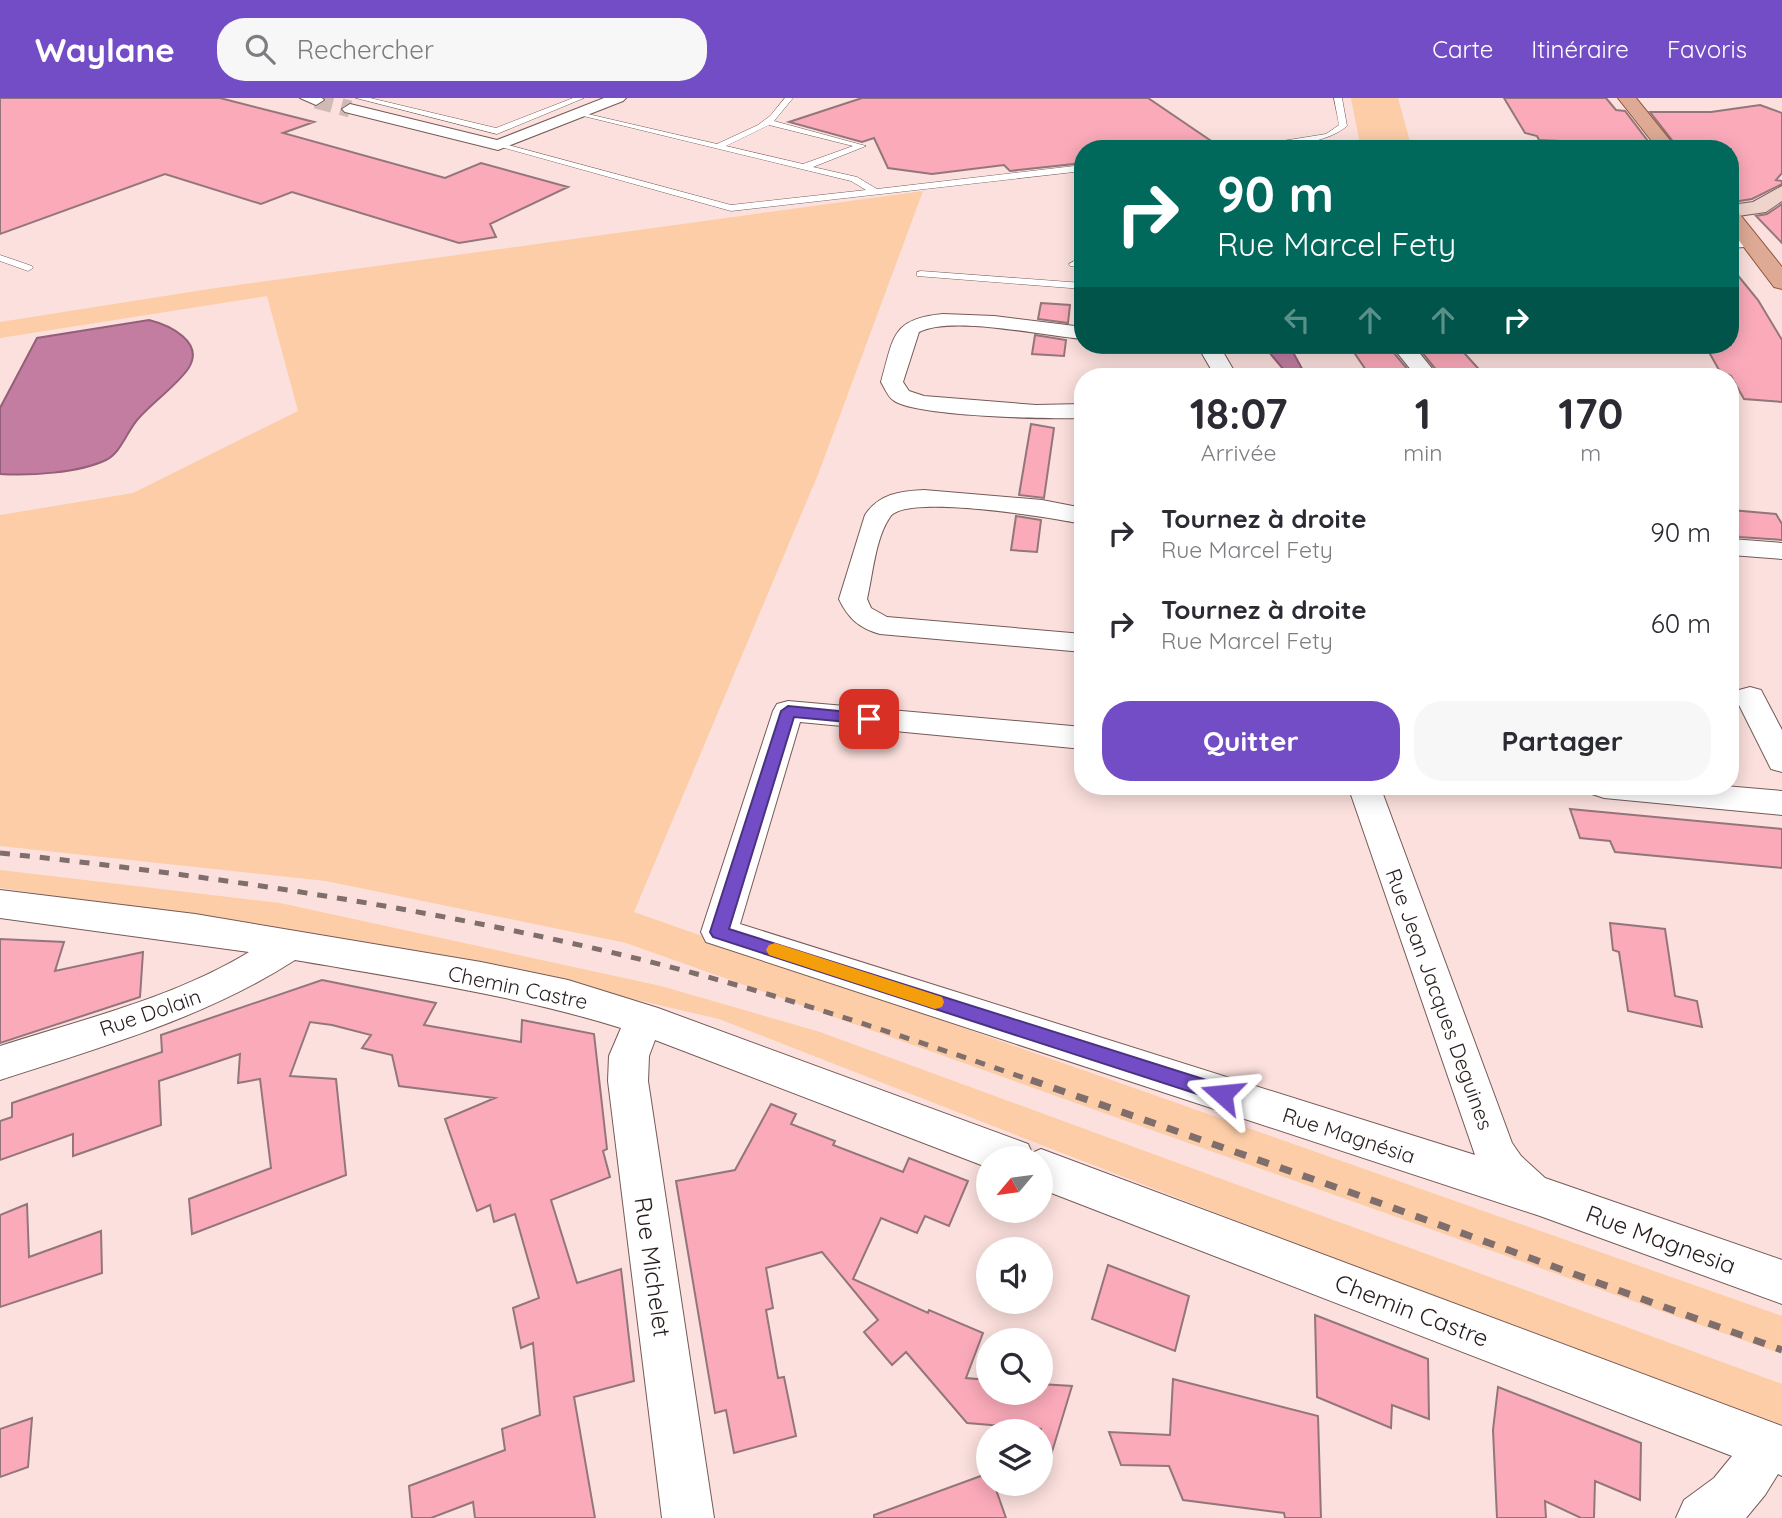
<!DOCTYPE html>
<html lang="fr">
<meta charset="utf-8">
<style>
body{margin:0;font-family:Quicksand,sans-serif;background:#f7f7f7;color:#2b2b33;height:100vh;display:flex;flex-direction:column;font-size:26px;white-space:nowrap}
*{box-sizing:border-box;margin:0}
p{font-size:23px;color:#7c7c81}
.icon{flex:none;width:38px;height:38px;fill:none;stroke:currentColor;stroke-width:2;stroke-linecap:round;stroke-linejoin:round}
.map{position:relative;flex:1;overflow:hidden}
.sheet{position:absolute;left:1074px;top:270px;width:665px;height:427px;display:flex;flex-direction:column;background:#fff;border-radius:28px;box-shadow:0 4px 18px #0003}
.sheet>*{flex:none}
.guide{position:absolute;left:1074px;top:42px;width:665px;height:214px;border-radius:28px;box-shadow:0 4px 18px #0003;background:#00695c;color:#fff;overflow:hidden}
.needle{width:46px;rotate:241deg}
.fabs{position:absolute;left:976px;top:1048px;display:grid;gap:14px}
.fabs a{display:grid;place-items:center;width:77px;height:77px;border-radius:50%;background:#fff;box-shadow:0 4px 18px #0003;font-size:35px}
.pin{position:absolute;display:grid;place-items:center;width:60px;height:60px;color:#fff;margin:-30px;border-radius:14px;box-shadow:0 4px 10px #0006}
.me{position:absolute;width:77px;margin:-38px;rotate:288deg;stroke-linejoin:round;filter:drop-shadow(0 0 5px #0008)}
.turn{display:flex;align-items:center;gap:24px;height:147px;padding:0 28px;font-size:32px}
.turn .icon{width:91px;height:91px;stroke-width:2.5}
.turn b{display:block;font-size:49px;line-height:60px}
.lanes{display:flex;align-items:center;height:66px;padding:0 28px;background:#0003;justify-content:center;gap:35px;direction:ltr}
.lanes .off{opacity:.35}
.eta{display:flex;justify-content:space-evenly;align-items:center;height:119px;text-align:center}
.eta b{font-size:42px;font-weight:700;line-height:49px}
.button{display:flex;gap:14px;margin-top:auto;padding:14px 28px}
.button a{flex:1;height:80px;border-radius:28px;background:#734dc6;color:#fff;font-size:28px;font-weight:700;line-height:80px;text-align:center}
.button a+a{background:#f7f7f7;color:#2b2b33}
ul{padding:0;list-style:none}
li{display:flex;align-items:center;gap:21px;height:91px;padding:0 28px}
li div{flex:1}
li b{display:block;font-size:26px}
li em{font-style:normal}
header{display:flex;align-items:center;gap:42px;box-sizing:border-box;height:98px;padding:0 35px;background:#734dc6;color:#fff}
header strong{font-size:33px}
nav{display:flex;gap:38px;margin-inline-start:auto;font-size:24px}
.search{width:490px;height:63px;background:#f7f7f7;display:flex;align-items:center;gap:18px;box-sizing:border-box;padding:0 24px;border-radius:28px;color:#7c7c81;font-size:26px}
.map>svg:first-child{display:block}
.green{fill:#fccda7}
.water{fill:#c37da1;stroke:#946079;stroke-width:2}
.building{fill:#fbaaba;stroke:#93767b;stroke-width:2}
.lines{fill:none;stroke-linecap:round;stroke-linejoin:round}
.street-tunnel{stroke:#d1b9b6;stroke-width:17;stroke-dasharray:17 9;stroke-linecap:butt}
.lane-casing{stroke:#765a57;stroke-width:1}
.street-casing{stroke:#765a57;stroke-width:2}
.secondary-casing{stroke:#765a57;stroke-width:2}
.primary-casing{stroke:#90543c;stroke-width:2}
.lane{fill:#fff;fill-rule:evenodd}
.street{fill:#fff;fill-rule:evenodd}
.secondary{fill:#eed4ca;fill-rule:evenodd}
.primary{fill:#deaa95;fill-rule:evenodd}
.rail-far1{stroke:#7f6e6c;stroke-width:5;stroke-dasharray:10 10;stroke-linecap:butt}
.rail{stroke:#7f6e6c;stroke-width:7;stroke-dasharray:12 12;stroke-linecap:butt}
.route{fill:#734dc6;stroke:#4b3281;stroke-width:2}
.slow{fill:#f59e0b}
.labels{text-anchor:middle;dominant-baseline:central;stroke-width:6;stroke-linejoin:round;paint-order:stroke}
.street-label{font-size:21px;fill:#281d1c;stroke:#fff}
.near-street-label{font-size:24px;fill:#281d1c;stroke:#fff}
</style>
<header>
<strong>Waylane</strong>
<div class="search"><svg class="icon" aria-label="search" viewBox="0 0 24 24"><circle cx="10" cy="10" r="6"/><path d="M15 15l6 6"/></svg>Rechercher</div>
<nav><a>Carte</a><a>Itinéraire</a><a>Favoris</a></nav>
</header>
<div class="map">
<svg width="1782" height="1420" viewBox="0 0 1782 1420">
<rect width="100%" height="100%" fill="#fbe0dd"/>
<path class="green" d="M1351 0H1398L1412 51H1361Z
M923 93 819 374 634 814 1782 1218V1256L626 845 326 783 0 748V417L133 395 298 313 267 198 0 240V224L209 191Z
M0 772 280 805 661 888 820 934 1782 1286V1328L1416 1193 719 921 495 869 284 831 0 790Z"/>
<path class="water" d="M149 222C169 227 206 244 188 271 176 288 152 305 138 321 127 333 121 355 106 362 79 375 29 378 0 376V310L37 240Z
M1263 247H1289L1306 278H1289Z"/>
<path class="building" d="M0 0H220L314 24 283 35 445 80 481 65 568 89 490 126 496 139 459 145 292 94 261 106 165 76 0 136Z
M862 0H1148L1223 51H1083V65L1010 73 1004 67 932 76 888 70 874 40 862 44 789 24Z
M1504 0H1606L1616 12 1625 13 1654 51H1606L1603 45 1539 42 1537 38 1525 35Z
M1760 7 1782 15V75L1776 82 1782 83V86L1752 101 1733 104 1731 51H1679L1650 14H1711Z
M1782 106V145L1756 118 1767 116Z
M1731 169 1758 202 1782 242V304L1744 301 1731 278 1719 272 1705 247H1731Z
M1041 205 1070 207 1068 225 1038 221Z
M1035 237 1066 242 1064 258 1032 256Z
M1416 247H1457L1485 278H1441Z
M1389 248V249L1413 278H1370L1351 250Z
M1031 326 1054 330 1044 400 1019 397Z
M1731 412 1776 416 1782 426V442L1739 439 1731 424Z
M1016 418 1041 422 1037 454 1011 452Z
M1570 711 1782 731V770L1615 754 1610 743 1580 740Z
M1610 825 1665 831 1675 898 1697 903 1702 929 1628 913 1619 854 1613 852Z
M0 841 64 844 55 873 143 854 140 899 0 945Z
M322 882 436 905 424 927 521 944 522 922 594 936 607 1051 603 1053 610 1079 551 1102 577 1185 621 1171 634 1283 574 1299 595 1420H475L473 1404 431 1420H412L409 1388 505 1352 502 1331 540 1317 533 1245 521 1250 513 1210 539 1200 515 1116 494 1124 490 1107 477 1113 445 1021 495 1000 399 988 392 957 362 950 371 937 332 927 310 924 290 978 336 981 346 1077 192 1136 189 1101 271 1070 260 981 238 985 240 956 159 983 161 1027 73 1058V1036L0 1062V1023L12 1019V1005L162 954 161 937Z
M771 1006 796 1016 791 1026 835 1043 833 1047 903 1074 909 1060 968 1083 949 1128 925 1118 917 1135 881 1120 853 1181 928 1215 929 1212 983 1235 966 1280 989 1282V1295H1041V1286L1072 1288 1048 1367 1041 1366V1331L967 1325 906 1254 892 1267 864 1234 878 1222 822 1154 766 1170 773 1210 766 1212 778 1280 784 1279 796 1338 734 1355 726 1312 715 1315 676 1083 735 1072Z
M27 1106 29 1159 101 1133 102 1175 0 1209V1117Z
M1108 1167 1189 1198 1175 1253 1092 1221Z
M1315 1217 1428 1261 1429 1321 1392 1307 1391 1330 1317 1299Z
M1173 1281 1318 1318 1321 1420H1285L1284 1415 1183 1402 1169 1368 1121 1367 1109 1334 1170 1337Z
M1498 1289 1641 1345 1640 1402 1595 1383 1594 1420H1581L1545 1403 1546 1420H1497L1493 1332Z
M32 1320 28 1369 0 1379V1331Z
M989 1375V1386H994L1006 1420H874V1417Z"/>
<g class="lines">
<path class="street-tunnel" d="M316 2 350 11"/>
<defs>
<path id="lane" d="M356 0H370L496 30 573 0H584L497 36Z
M785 0H793L774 23 866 48 813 69 857 79 877 91 1083 67V73L731 113 494 47 501 45 731 107 866 92 851 83 575 16 579 14 717 46 758 27 770 18ZM769 27 853 48 803 66 726 48Z
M1334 0H1342L1347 28C1323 49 1264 51 1232 51L1326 36 1339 27Z
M0 157 32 168 33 170 28 173 0 163Z
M1074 163 1083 164V170L1070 168 1069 166Z
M921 173 1083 185V191L917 178V174Z"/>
<path id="street" d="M300 0H322L324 2 316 7Z
M604 0H626L623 3 498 52 345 14 342 11 350 6 497 42Z
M1731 138 1744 141 1746 145 1744 149 1731 150Z
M943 216 994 218 1083 229V241C1044 238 952 217 919 234L903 284 909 293 924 298 1036 307 1083 306V320C1052 321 914 319 893 302 888 299 884 289 881 284 894 239 891 221 943 216Z
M1197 247H1219L1237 278H1215Z
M1391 247H1413L1438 278H1416Z
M924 392 1042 402 1083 410V426C1053 420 905 395 890 419 875 441 873 476 867 501L871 510 887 519 1083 536V554L880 536C859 530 848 520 839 501L865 417C879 396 900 393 924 392Z
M1731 441 1782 445V461L1731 457Z
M1750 589 1761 592 1782 632V674L1771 671 1735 599 1739 592Z
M788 603 1083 629V651L800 624 740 826 1475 1057 1348 688H1380L1512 1045 1521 1058 1545 1080 1782 1162V1206L1540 1118 706 844 701 834 773 613 777 606Z
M1588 688H1725L1782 693V717L1604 700 1592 696Z
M0 792 195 816 481 864 568 882 658 910 1028 1046 1032 1055 1041 1051 1782 1328V1378L1778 1376 1765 1397 1746 1420H1676L1684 1402 1714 1380 1732 1358 1041 1091V1060H989V1070L655 942 649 958 648 983 714 1420H662L608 983 609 958 621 930C515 897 405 881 295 862 205 920 101 949 0 982V948C84 921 173 900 249 854L0 820Z"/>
<path id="secondary" d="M1782 88V103L1766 114 1731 119V107L1753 104Z"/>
<path id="primary" d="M1618 0H1636L1677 51H1658Z
M1731 112 1738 114 1782 169V191L1774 189 1731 132Z"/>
</defs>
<use href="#lane" class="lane-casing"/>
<use href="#street" class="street-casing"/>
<use href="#secondary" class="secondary-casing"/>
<use href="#primary" class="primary-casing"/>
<use href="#lane" class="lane"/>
<use href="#street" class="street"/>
<use href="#secondary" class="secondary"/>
<use href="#primary" class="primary"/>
<path class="rail-far1" d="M0 755C216 778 431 810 643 862 776 895 906 939 1036 984"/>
<path class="rail" d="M1031 982 1355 1096 1782 1252"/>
</g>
<path class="route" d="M788 608 869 616 876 621 869 626 794 619 729 831 1222 987 1229 990 1232 996 1229 1002 1222 1004 713 839 710 834 781 613Z"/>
<path class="slow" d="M775 845 942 899 944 904 942 909 935 911 769 857 766 852 769 847Z"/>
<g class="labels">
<g class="street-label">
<text transform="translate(518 889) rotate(12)">Chemin Castre</text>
<text transform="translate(1440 901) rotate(70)">Rue Jean Jacques Deguines</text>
<text transform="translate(150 914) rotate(-19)">Rue Dolain</text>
<text transform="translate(1349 1037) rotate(18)">Rue Magnésia</text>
</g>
<g class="near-street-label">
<text transform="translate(1661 1141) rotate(20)">Rue Magnesia</text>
<text transform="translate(653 1169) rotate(82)">Rue Michelet</text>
<text transform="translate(1412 1212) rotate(21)">Chemin Castre</text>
</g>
</g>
</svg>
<div class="fabs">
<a><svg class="needle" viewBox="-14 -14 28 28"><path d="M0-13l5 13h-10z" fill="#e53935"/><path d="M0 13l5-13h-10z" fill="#7c7c81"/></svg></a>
<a><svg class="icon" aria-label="sound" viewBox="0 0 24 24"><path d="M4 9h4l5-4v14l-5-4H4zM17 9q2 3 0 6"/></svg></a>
<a><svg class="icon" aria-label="search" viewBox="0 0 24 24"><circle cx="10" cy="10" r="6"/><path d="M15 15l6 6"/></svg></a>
<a><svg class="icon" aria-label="layers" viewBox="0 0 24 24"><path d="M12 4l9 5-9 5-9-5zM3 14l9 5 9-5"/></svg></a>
</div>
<div class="pin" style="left:869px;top:621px;background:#d93025"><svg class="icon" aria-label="arrive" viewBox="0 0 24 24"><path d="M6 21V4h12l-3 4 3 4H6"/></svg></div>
<svg class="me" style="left:1222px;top:996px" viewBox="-20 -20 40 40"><path d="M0-17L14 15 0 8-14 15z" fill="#734dc6" stroke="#fff" stroke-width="4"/></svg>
<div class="guide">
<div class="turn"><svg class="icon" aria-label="right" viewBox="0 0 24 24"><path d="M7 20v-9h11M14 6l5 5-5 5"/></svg><div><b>90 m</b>Rue Marcel Fety</div></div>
<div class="lanes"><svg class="icon off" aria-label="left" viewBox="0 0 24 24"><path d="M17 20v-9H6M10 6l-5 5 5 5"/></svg><svg class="icon off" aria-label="ahead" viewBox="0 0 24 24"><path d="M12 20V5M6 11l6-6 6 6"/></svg><svg class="icon off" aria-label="ahead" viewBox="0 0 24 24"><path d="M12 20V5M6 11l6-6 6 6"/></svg><svg class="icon" aria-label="right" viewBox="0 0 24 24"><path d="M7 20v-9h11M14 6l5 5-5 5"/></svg></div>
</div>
<section class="sheet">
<div class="eta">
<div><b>18:07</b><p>Arrivée</p></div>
<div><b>1</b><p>min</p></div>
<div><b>170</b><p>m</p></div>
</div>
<ul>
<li><svg class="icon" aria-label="right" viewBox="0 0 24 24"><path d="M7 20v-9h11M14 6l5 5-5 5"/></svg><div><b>Tournez à droite</b><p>Rue Marcel Fety</p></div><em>90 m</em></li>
<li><svg class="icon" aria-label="right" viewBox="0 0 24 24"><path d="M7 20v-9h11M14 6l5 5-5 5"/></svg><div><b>Tournez à droite</b><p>Rue Marcel Fety</p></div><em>60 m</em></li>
</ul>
<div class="button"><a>Quitter</a><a>Partager</a></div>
</section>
</div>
